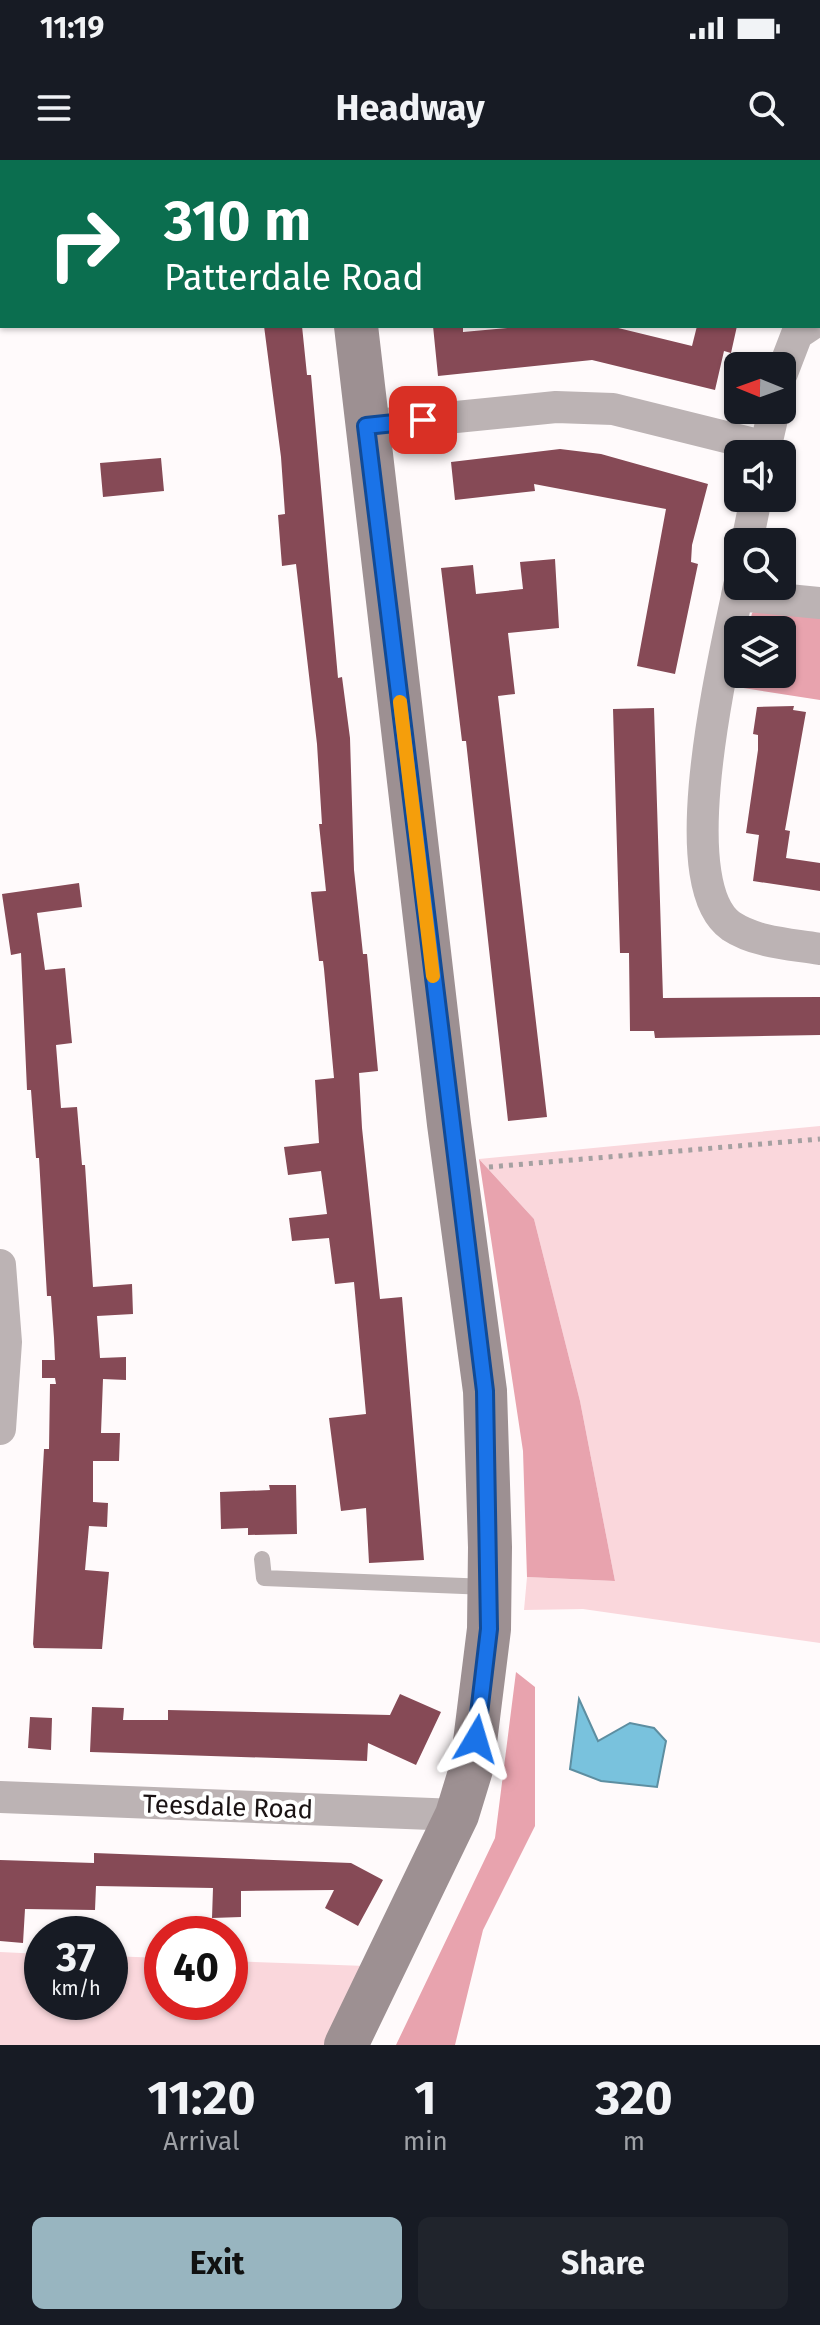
<!DOCTYPE html>
<style>
body{margin:0;font-family:"Fira Sans",sans-serif;background:#20242c;color:#f1f3f6;height:100vh;display:flex;flex-direction:column;font-size:30px;white-space:nowrap}
*{box-sizing:border-box;margin:0}
p{font-size:26px;color:#9ea1a6}
.icon{flex:none;width:44px;height:44px;fill:none;stroke:currentColor;stroke-width:2;stroke-linecap:round;stroke-linejoin:round}
.map{position:relative;height:1885px;overflow:hidden}
.sheet{display:flex;flex-direction:column;background:#171b24;flex:1}
.sheet>*{flex:none}
.hud{position:absolute;left:0px;top:0px;width:820px;height:168px;box-shadow:0 2px 6px #0004;background:#0b6e4f;color:#fff;overflow:hidden}
.needle{width:52px;rotate:271deg}
.tools{position:absolute;left:724px;top:192px;display:grid;gap:16px}
.tools a{display:grid;place-items:center;width:72px;height:72px;border-radius:12px;background:#171b24;box-shadow:0 2px 6px #0004;font-size:40px}
.speed{position:absolute;left:24px;top:1756px;display:flex;gap:16px;font-size:40px;font-weight:700;text-align:center}
.speed>*{display:grid;place-content:center;width:104px;height:104px;border-radius:50%;background:#171b24;box-shadow:0 2px 6px #0004;line-height:1}
.speed small{font-size:20px;font-weight:400}
.speed .limit{border:12px solid #d22;background:#fff;color:#111}
.pin{position:absolute;display:grid;place-items:center;width:68px;height:68px;color:#fff;margin:-34px;border-radius:16px;box-shadow:0 4px 12px #0006}
.me{position:absolute;width:88px;margin:-44px;rotate:7deg;stroke-linejoin:round;filter:drop-shadow(0 0 6px #0008)}
.turn{display:flex;align-items:center;gap:28px;height:168px;padding:0 32px;font-size:36px}
.turn .icon{width:104px;height:104px;stroke-width:2.5}
.turn b{display:block;font-size:56px;line-height:68px}
.eta{display:flex;justify-content:space-evenly;align-items:center;height:136px;text-align:center}
.eta b{font-size:48px;font-weight:700;line-height:56px}
.cta{display:flex;gap:16px;margin-top:auto;padding:16px 32px}
.cta a{flex:1;height:92px;border-radius:12px;background:#98b5c0;color:#111;font-size:32px;font-weight:700;line-height:92px;text-align:center}
.cta a+a{background:#20242c;color:#f1f3f6}
.status{display:flex;justify-content:space-between;align-items:center;height:56px;padding:0 40px;background:#171b24;direction:ltr}
.status svg{height:22px;fill:currentColor}
header{display:flex;justify-content:space-between;align-items:center;height:104px;padding:0 32px;background:#171b24;font-size:36px;font-weight:700}
.map>svg:first-child{display:block}
.green{fill:#fad7dc}
.forest{fill:#e8a3ae}
.water{fill:#79c2dd;stroke:#5d8ea1;stroke-width:2}
.building{fill:#864a56}
.lines{fill:none;stroke-linecap:round;stroke-linejoin:round}
.path{stroke:#a5a0a1;stroke-width:5;stroke-dasharray:4 6;stroke-linecap:butt}
.lane{stroke:#bcb3b4;stroke-width:16}
.street{stroke:#bcb3b4;stroke-width:32}
.secondary{stroke:#9d9092;stroke-width:44}
.route-casing{stroke:#114b97;stroke-width:20}
.route{stroke:#1a73e8;stroke-width:14}
.slow{stroke:#f59e0b;stroke-width:14}
.labels{text-anchor:middle;dominant-baseline:central;stroke-width:8;stroke-linejoin:round;paint-order:stroke}
.street-label{font-size:26px;fill:#1b1415;stroke:#fff}
</style>
<div class="status"><b>11:19</b><svg viewBox="0 0 49 12"><path d="M0 12V9h3v3zM5 12V6h3v6zM10 12V3h3v9zM15 12V0h3v12zM26 1h20v11H26zM47 4h2v5h-2z"/></svg></div>
<header><svg class="icon" aria-label="menu" viewBox="0 0 24 24"><path d="M4 6h16M4 12h16M4 18h16"/></svg>Headway<svg class="icon" aria-label="search" viewBox="0 0 24 24"><circle cx="10" cy="10" r="6"/><path d="M15 15l6 6"/></svg></header>
<div class="map">
<svg width="820" height="1885" viewBox="0 0 820 1885">
<rect width="100%" height="100%" fill="#fffafb"/>
<path class="green" d="M820 966V1483L583 1449 524 1450 527 1417 615 1421 580 1241 534 1059 479 999Z
M0 1792 42 1794V1842H110V1796L162 1798V1842H230V1801L366 1806 330 1885H0Z"/>
<path class="forest" d="M759 448 820 455V540L737 527 739 514H782V470H748L752 453Z
M479 999 534 1059 580 1241 615 1421 527 1417 523 1291Z
M516 1512 535 1527V1666L483 1770 455 1885H396L495 1678Z"/>
<path class="water" d="M579 1539 598 1581 630 1563 654 1568 666 1581 657 1627 601 1621 570 1609Z"/>
<path class="building" d="M264 166H302L307 215H311L338 518 342 517 350 578 354 710 363 794H367L378 911 359 913 362 968 380 1139 402 1137 424 1400 369 1403 366 1348 341 1351 329 1258 366 1254 354 1122 335 1124 329 1078 292 1081 289 1058 327 1054 321 1011 288 1015 284 987 319 983 315 920 334 918 324 809 323 801H319L311 732 326 731 319 664H322L317 584 296 404 282 406 278 355 285 354 281 297Z
M433 166H463V172L531 166H610L692 186 697 166H737L731 193 724 191 715 230 592 200 438 216Z
M560 289 601 294 708 324 692 385 691 402 698 404 675 514 637 506 666 349 534 324 535 331 455 340 451 302Z
M161 298 164 331 103 337 100 303Z
M555 399 559 468 508 473 515 534 498 536 547 957 508 961 466 581H462L441 408 473 405 476 434 523 429 520 402Z
M794 546 793 550 806 552 785 670 790 671 786 698 820 703V731L753 721 759 675 746 673 758 590V575L753 574 757 547Z
M654 548 663 838 820 837V875L655 878 654 871H630L629 793H620L613 549Z
M79 723 82 747 37 753 45 810 65 808 72 883 56 885 61 948 77 947 82 1005H85L93 1127 132 1124 133 1154 97 1156 100 1198 126 1197V1220L103 1219 101 1273H120L119 1301H93V1342L108 1343 107 1367 89 1366 85 1410 109 1412 102 1489 34 1488 33 1484 44 1289H49L50 1224H56L55 1218H42V1200H55L54 1178 51 1136H47L39 998H36L31 930H27L21 793 11 795 2 734Z
M269 1325H296L297 1374 248 1375V1368L221 1369 220 1332 270 1330Z
M400 1534 441 1552 416 1605 368 1583 367 1601 90 1592 92 1547 124 1548 123 1560H168V1550L390 1555Z
M30 1557 52 1558 51 1590 28 1588Z
M94 1693 351 1703 383 1720 358 1766 325 1748 334 1730 241 1731V1757L212 1758 213 1728 96 1726 95 1750 25 1749 23 1783 0 1781V1700L94 1703Z"/>
<g class="lines">
<path class="path" d="M489 1007 820 979"/>
<path class="lane" d="M262 1399 264 1418 488 1427"/>
<path class="street" d="M52 2 60 0
M0 14H2
M782 213 797 174 809 166
M366 266 556 247 613 249 766 287
M764 294 774 250
M747 382 756 338
M739 426C726 492 669 722 731 766 757 783 791 784 820 789
M737 435 820 443
M0 1105 6 1182 0 1269
M0 1637 457 1655"/>
<path class="secondary" d="M340 0 341 2
M346 1885 457 1655 472 1606 489 1469 490 1387 485 1231 449 964 356 166"/>
</g>
<g class="lines">
<defs>
<path id="route" d="M423 260 366 266 485 1231 489 1469 476 1579"/>
</defs>
<use href="#route" class="route-casing"/>
<use href="#route" class="route"/>
<path class="slow" d="M400 542 433 816"/>
</g>
<g class="labels">
<g class="street-label">
<text transform="translate(228 1647) rotate(2)">Teesdale Road</text>
</g>
</g>
</svg>
<div class="tools">
<a><svg class="needle" viewBox="-14 -14 28 28"><path d="M0-13l5 13h-10z" fill="#e53935"/><path d="M0 13l5-13h-10z" fill="#9ea1a6"/></svg></a>
<a><svg class="icon" aria-label="sound" viewBox="0 0 24 24"><path d="M4 9h4l5-4v14l-5-4H4zM17 9q2 3 0 6"/></svg></a>
<a><svg class="icon" aria-label="search" viewBox="0 0 24 24"><circle cx="10" cy="10" r="6"/><path d="M15 15l6 6"/></svg></a>
<a><svg class="icon" aria-label="layers" viewBox="0 0 24 24"><path d="M12 4l9 5-9 5-9-5zM3 14l9 5 9-5"/></svg></a>
</div>
<div class="speed"><div>37<small>km/h</small></div><div class="limit">40</div></div>
<div class="pin" style="left:423px;top:260px;background:#d93025"><svg class="icon" aria-label="arrive" viewBox="0 0 24 24"><path d="M6 21V4h12l-3 4 3 4H6"/></svg></div>
<svg class="me" style="left:476px;top:1579px" viewBox="-20 -20 40 40"><path d="M0-17L14 15 0 8-14 15z" fill="#1a73e8" stroke="#fff" stroke-width="4"/></svg>
<div class="hud">
<div class="turn"><svg class="icon" aria-label="right" viewBox="0 0 24 24"><path d="M7 20v-9h11M14 6l5 5-5 5"/></svg><div><b>310 m</b>Patterdale Road</div></div>
</div>
</div>
<section class="sheet">
<div class="eta">
<div><b>11:20</b><p>Arrival</p></div>
<div><b>1</b><p>min</p></div>
<div><b>320</b><p>m</p></div>
</div>
<div class="cta"><a>Exit</a><a>Share</a></div>
</section>
